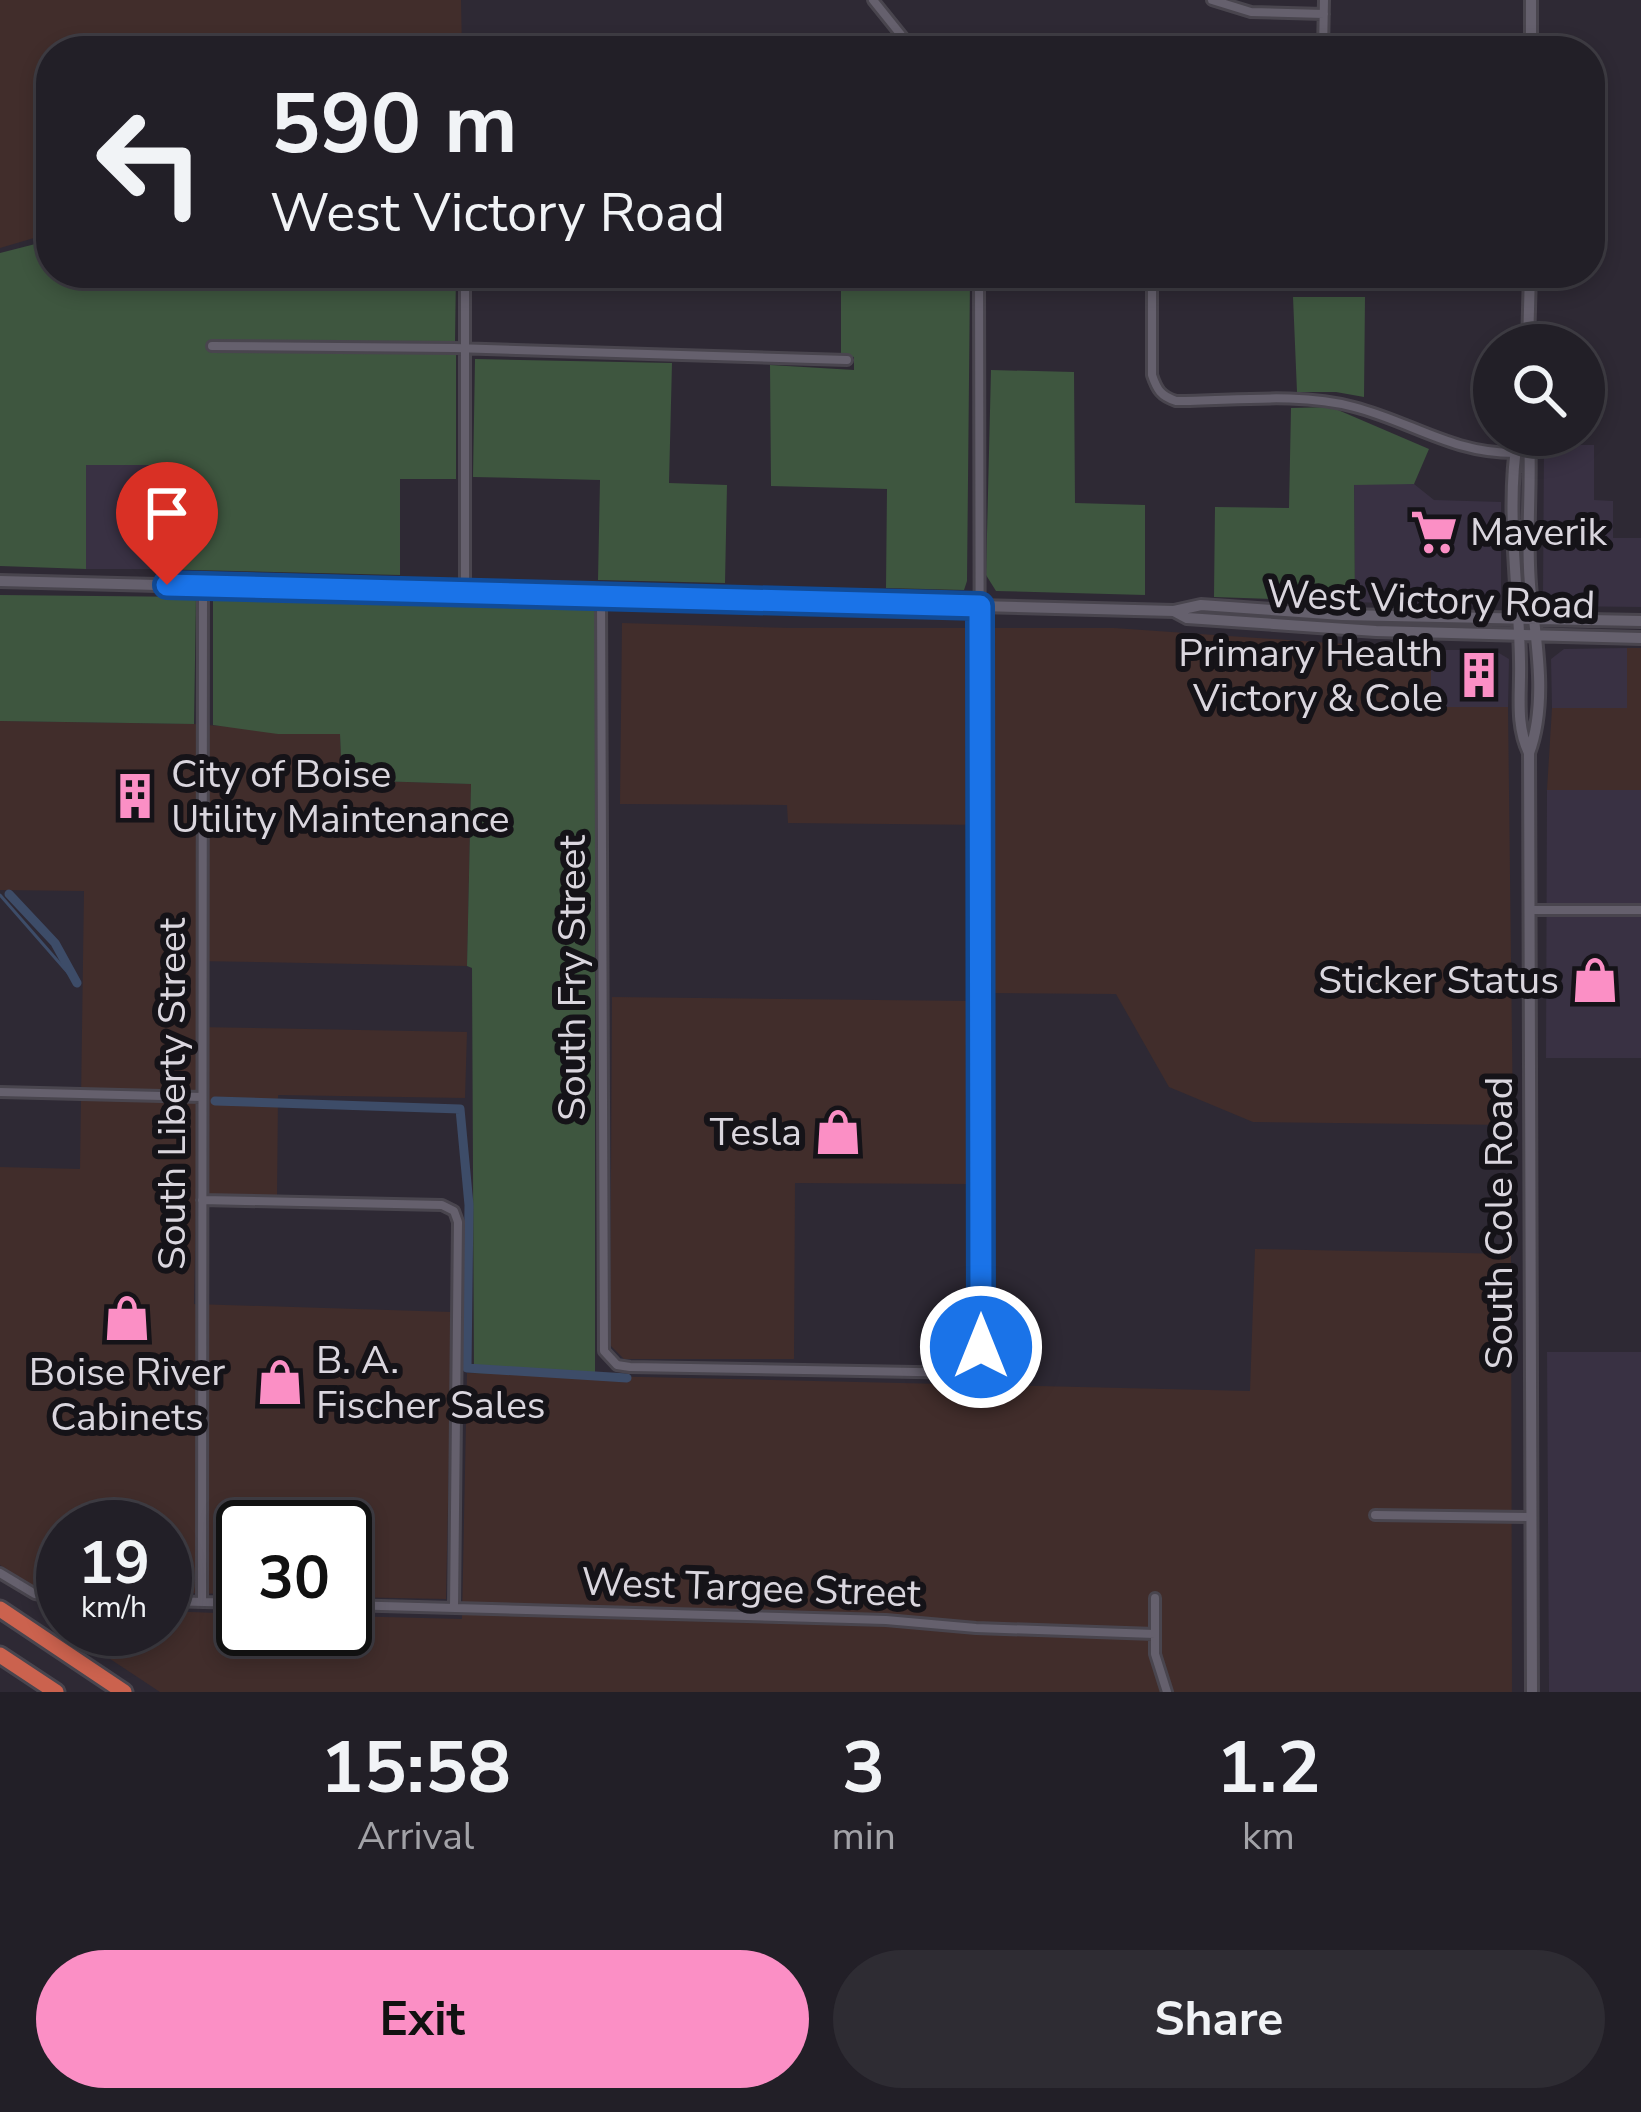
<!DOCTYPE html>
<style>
body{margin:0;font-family:"Nunito Sans",sans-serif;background:#2e2c33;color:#f1f3f6;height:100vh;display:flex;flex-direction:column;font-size:45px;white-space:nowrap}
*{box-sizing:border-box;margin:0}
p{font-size:39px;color:#a2a2a7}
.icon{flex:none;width:66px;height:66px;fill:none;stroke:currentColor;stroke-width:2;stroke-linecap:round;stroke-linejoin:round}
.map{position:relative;height:1692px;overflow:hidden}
.details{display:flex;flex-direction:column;background:#221f27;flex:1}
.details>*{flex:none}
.hud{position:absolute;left:36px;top:36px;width:1569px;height:252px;border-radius:48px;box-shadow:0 6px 18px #0003,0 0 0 3px #3f3d44;background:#221f27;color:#f1f3f6;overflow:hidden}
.buttons{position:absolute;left:1473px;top:324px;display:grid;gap:24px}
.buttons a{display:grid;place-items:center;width:132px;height:132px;border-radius:50%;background:#221f27;box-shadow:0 6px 18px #0003,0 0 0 3px #3f3d44;font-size:60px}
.speed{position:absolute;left:36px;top:1500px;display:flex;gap:24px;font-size:60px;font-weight:700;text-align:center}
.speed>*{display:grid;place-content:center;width:156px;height:156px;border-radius:50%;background:#221f27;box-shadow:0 6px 18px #0003,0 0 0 3px #3f3d44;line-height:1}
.speed small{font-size:30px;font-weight:400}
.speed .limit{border:6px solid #111;border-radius:18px;background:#fff;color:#111}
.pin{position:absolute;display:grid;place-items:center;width:102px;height:102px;color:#fff;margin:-123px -51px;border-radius:50% 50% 50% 0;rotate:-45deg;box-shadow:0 0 12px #0007}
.pin .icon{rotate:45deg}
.me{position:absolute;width:132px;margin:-66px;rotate:0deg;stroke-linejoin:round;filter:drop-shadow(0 0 9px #0008)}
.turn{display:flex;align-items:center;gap:42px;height:252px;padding:0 36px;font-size:54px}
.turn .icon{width:156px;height:156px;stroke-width:2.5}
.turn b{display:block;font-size:84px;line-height:102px}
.eta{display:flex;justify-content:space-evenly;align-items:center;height:204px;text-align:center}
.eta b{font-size:72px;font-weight:700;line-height:84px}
.primary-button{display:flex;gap:24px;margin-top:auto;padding:24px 36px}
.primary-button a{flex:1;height:138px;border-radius:72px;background:#fb8fc5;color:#111;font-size:48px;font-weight:700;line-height:138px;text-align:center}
.primary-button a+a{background:#2e2c33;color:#f1f3f6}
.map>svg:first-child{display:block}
.built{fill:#393143}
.industrial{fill:#412d2b}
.green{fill:#3e563f}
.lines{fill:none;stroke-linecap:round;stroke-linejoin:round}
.stream{stroke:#3d4c68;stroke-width:3}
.canal{stroke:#3d4c68;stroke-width:9}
.street-casing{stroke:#49454e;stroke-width:14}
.secondary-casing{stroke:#49454e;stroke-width:16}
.highway-casing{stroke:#49454e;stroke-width:21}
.street{stroke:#65606d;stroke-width:8}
.secondary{stroke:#65606d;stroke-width:10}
.highway{stroke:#cb624e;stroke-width:15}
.route-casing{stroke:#114b97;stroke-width:30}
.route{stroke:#1a73e8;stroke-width:21}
.labels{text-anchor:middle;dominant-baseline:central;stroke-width:12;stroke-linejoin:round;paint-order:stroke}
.poi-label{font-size:39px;fill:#dad6de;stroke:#151318;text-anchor:start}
.street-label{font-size:39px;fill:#dad6de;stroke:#151318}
</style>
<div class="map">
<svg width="1641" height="1692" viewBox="0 0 1641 1692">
<rect width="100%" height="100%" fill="#2e2934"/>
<path class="built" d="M1544 445H1594V500L1613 501V538H1641V607L1557 606 1543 592Z
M86 465H150V569H86Z
M1354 484H1414L1434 500 1501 502V594L1492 607 1355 602Z
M1627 648V708H1552L1551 659 1564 649Z
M1431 650H1494L1509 659 1508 707H1431Z
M1547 790H1641V1058H1546Z
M1547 1352H1641V1692H1549Z"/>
<path class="industrial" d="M0 0H461L462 51H51V233L0 248Z
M622 623 790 628H1114L1431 650V707H1508L1513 1125 1253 1122 1169 1087 1116 994 989 993 990 825 788 823 787 805 620 804Z
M1627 648H1641V790H1547L1552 708H1627Z
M0 721 194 724 271 730 278 734H340L342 780 471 784 467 966 196 961V1027L467 1032 465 1098 278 1095 277 1197 196 1198 194 1304 452 1312 446 1599 345 1597V1527H243V1594L165 1593V1527H63V1591L36 1590 0 1565V1167L80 1169 84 891 0 890Z
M612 997 972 1001 970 1184 795 1183 794 1359H624L610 1345Z
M1255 1249 1511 1254 1512 1692H160L65 1629H165V1611L243 1614V1629H345V1616L462 1619 467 1373 1250 1391Z"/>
<path class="green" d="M51 240V273H456L455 341 208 342 209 351 456 354V479H400V575L150 569 149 465H86V569L0 566V253Z
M841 276 970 279 967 581 964 590 886 588 887 489 771 486 770 365 854 370V357L841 356Z
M1293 297H1365L1364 397 1336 392H1297Z
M475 359 672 363 669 483 727 485 725 583 598 580 600 480 473 477Z
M991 370 1074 372 1075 503 1145 505V595L996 591 986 575Z
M1331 407 1429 449 1414 484 1354 485 1355 602 1214 597 1215 507 1289 508 1291 408Z
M0 595 196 597 194 724 0 721Z
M213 599 595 610V1376L474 1373 472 968 467 966 471 784 342 780 340 734H278L213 725Z"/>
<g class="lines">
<path class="stream" d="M0 895 77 983"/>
<path class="canal" d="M9 894 55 943 77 983
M215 1101 460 1109 469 1205 467 1368 627 1378"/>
<defs>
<path id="street" d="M873 0 914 51
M1212 0 1251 12 1324 14
M1323 51 1324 0
M465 273V592
M1152 273V375C1157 390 1161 396 1176 401 1233 401 1298 392 1354 407 1412 422 1451 453 1515 453
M212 346 454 348 847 360
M601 596 604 1351 617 1365 630 1367 971 1373 977 1370 981 1347 979 273
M1530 910H1641
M0 1092 202 1097
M202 1200 442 1205 454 1211 458 1222 454 1608
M1375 1515 1532 1517
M0 1573 35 1594 63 1598
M1155 1598V1654L1167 1692
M165 1601 243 1603
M202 1602 203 586
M345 1605 886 1620 976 1628 1155 1634"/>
<path id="secondary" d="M1531 51V0
M1528 345 1530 273
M1518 435C1505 509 1519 587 1520 661 1521 693 1515 724 1529 753
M1529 435C1532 488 1525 543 1531 595 1537 645 1547 705 1529 753L1532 1692
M0 581 1174 611 1201 605 1342 615 1641 621
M1174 611 1187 618 1376 631 1641 638"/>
<path id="highway" d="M0 1609 124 1692
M0 1655 56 1692"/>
</defs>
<use href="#street" class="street-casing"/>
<use href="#secondary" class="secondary-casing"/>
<use href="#highway" class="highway-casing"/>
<use href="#street" class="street"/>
<use href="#secondary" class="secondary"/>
<use href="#highway" class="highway"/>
</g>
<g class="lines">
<defs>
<path id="route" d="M167 585 980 606 981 1347"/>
</defs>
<use href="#route" class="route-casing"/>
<use href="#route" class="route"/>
</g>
<defs>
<symbol id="supermarket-bare" viewBox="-9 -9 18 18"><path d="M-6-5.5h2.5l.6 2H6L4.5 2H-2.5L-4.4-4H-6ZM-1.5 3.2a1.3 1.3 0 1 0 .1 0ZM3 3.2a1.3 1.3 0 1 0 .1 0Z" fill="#fb8fc5" stroke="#151318" stroke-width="2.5" paint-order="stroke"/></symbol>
<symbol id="building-bare" viewBox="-9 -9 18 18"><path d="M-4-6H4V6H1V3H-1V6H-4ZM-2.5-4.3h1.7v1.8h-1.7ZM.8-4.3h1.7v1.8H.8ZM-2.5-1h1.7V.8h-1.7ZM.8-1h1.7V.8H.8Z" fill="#fb8fc5" stroke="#151318" stroke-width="2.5" paint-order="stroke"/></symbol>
<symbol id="shop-bare" viewBox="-9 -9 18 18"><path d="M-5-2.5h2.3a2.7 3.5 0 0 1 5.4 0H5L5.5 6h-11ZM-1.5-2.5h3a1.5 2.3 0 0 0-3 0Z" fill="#fb8fc5" stroke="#151318" stroke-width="2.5" paint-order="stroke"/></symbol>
</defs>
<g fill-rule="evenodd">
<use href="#supermarket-bare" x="1401" y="499" width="66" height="66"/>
<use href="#building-bare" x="1446" y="642" width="66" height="66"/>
<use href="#building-bare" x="102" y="763" width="66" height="66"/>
<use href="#shop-bare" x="1562" y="947" width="66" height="66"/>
<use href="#shop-bare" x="805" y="1099" width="66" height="66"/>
<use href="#shop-bare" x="94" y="1285" width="66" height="66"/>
<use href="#shop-bare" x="247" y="1349" width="66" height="66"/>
</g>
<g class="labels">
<g class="poi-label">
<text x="1470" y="532">Maverik</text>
<text x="1443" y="653" text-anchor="end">Primary Health<tspan x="1443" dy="45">Victory &amp; Cole</tspan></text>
<text x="171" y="774">City of Boise<tspan x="171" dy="45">Utility Maintenance</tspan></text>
<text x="1559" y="980" text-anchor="end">Sticker Status</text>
<text x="802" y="1132" text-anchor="end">Tesla</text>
<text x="316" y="1360">B. A.<tspan x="316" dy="45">Fischer Sales</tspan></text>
<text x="127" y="1372" text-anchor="middle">Boise River<tspan x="127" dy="45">Cabinets</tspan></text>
</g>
<g class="street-label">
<text transform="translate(1431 600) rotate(2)">West Victory Road</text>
<text transform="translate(572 978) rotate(-90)">South Fry Street</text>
<text transform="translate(172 1094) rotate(-90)">South Liberty Street</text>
<text transform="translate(1499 1223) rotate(-90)">South Cole Road</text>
<text transform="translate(751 1588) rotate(2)">West Targee Street</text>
</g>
</g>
</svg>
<div class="buttons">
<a><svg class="icon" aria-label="search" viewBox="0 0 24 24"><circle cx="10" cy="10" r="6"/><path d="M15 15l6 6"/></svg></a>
</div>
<div class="speed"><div>19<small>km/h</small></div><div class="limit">30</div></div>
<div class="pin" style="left:167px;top:585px;background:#d93025"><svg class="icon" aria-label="arrive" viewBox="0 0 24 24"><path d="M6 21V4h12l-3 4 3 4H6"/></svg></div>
<svg class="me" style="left:981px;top:1347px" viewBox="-20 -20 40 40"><circle r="17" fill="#1a73e8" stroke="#fff" stroke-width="3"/><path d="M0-11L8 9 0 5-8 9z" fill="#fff"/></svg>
<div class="hud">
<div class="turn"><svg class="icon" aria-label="left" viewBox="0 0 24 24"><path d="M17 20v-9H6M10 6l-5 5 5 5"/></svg><div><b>590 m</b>West Victory Road</div></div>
</div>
</div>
<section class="details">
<div class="eta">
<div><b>15:58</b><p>Arrival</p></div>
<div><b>3</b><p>min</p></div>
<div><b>1.2</b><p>km</p></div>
</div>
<div class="primary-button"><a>Exit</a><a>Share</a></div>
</section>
